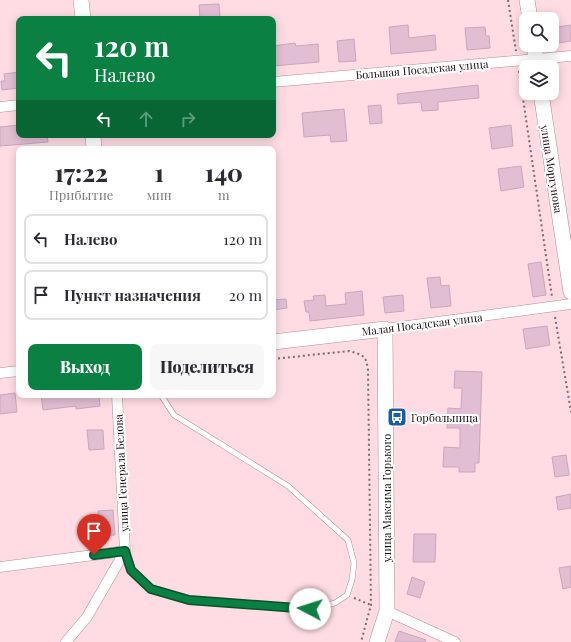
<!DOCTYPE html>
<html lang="ru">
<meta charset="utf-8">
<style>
body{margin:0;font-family:"Playfair Display",serif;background:#f7f7f7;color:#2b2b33;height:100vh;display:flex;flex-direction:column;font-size:15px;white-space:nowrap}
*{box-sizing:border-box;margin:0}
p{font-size:13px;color:#7c7c81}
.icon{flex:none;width:22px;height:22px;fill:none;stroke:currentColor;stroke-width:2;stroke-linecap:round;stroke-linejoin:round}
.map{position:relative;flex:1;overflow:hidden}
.sheet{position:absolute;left:16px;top:146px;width:260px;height:252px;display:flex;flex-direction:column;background:#fff;border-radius:8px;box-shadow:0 2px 10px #0003}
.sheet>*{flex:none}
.top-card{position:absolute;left:16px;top:16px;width:260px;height:122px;border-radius:8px;box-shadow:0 2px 10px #0003;background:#0b8043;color:#fff;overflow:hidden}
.buttons{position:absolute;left:519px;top:12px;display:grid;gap:8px}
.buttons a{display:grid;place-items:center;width:40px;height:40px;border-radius:8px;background:#fff;box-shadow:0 2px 10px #0003;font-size:20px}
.pin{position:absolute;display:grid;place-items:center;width:34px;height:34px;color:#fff;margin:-41px -17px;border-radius:50% 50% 50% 0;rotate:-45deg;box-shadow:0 0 4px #0007}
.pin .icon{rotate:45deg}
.me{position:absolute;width:44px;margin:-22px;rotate:275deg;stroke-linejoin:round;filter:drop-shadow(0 0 3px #0008)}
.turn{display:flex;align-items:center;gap:14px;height:84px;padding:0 12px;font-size:18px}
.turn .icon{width:52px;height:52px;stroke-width:2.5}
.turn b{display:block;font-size:28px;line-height:34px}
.lanes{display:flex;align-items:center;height:38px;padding:0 12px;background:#0003;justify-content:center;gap:20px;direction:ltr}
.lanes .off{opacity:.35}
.eta{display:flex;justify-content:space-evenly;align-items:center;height:68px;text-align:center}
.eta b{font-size:24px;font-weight:800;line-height:28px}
.cta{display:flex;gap:8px;margin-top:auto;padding:8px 12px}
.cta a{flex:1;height:46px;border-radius:8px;background:#0b8043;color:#fff;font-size:16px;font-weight:800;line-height:46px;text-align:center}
.cta a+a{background:#f7f7f7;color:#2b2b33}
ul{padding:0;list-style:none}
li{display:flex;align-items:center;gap:12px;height:50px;margin:0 8px 6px;padding:0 4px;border:2px solid #e1e1e2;border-radius:8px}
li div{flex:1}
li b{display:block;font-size:15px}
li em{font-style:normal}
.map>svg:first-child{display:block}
.building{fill:#e2bed3;stroke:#c9a6ba}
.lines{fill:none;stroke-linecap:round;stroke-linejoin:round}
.service-casing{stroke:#b38b94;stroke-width:6}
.minor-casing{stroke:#b38b94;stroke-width:11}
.secondary-casing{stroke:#b38b94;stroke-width:16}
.path{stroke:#816a6f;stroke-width:2;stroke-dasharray:2 3;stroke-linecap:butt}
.service{stroke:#fff;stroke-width:5}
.minor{stroke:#fff;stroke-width:10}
.secondary{stroke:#fff;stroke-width:15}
.route-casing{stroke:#07532c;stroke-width:10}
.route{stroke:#0b8043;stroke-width:7}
.labels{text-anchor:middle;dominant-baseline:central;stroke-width:4;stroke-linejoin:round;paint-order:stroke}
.street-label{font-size:11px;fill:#1a0c10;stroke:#fff}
.poi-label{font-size:11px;fill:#1a0c10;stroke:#fff;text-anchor:start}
</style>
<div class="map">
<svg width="571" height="642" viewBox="0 0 571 642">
<rect width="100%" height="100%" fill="#ffdce3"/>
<path class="building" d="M219 4 220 18 200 19 199 5Z
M408 25 409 38 435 35 436 50 391 54 389 27Z
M571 25V41L559 43 557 27Z
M485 27 486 36H489L490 48 467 50 465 28Z
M354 39 356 61 339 62 337 41Z
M295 43 296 46 318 44 319 62 273 66V46Z
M19 72V88L2 90 1 81H5L4 74Z
M478 85 479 98 438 102V110L422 111 421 102 398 104 397 94Z
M381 105 382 123 370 124 368 106Z
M344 109 347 141 331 142 330 135 304 137 302 113Z
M19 125V135H47L48 142 0 146V127Z
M511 125 513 146 492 149 489 128Z
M521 166 524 187 501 191 498 169Z
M541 262 546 295 533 297 528 264Z
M440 277 441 286 449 285 451 306 431 308 427 278Z
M362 291 364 315 310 321 309 312H306L304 301 314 300 313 296 325 295 326 306 346 304 345 293Z
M403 295 404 311 385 313 383 297Z
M286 299 287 308 273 310V300Z
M547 326 550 345 526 349 523 329Z
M455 371 482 372 479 463H475V472H459V467H443L444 447 460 448V428H447L448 408 461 409 462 388H454Z
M15 393 17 412 0 414V395Z
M41 395H99L100 406 76 409V406L43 410Z
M87 430H103L104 449 89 450Z
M566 455 569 475 555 477 552 457Z
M571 494V508L558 510 556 497Z
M113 510 115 535 99 536 98 511Z
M414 534H436L435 562H413Z
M571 566V587L563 589 559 568Z
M412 577 425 582 420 598 407 594Z
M399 631 426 640 425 642H395Z"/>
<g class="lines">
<defs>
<path id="service" d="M126 552 131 570 151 589 189 600 310 609 335 603 347 595 352 580 354 563 348 540 288 486 174 415 161 395"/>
<path id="minor" d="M273 82 571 56
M0 107 19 105
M385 329 571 304
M0 373 19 371
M117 395 125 551
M0 567 125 551
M387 611 455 642
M66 642 87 617 125 551"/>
<path id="secondary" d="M81 0 83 19
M527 0 530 19
M534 45 537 67
M541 93 571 292
M93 135 94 149
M273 342 385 329 387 611 377 642"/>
</defs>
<use href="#service" class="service-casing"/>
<use href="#minor" class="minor-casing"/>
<use href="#secondary" class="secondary-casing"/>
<path class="path" d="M508 0 516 51
M519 71 552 297
M555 317 571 412
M273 359 349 351C363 355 366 355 368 370L371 605 361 642
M354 598 371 605"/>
<use href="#service" class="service"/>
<use href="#minor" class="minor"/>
<use href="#secondary" class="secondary"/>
</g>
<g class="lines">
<defs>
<path id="route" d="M94 555 125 551 131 570 151 589 189 600 310 609"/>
</defs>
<use href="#route" class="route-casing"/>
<use href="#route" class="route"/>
</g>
<defs>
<symbol id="bus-square" viewBox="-11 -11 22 22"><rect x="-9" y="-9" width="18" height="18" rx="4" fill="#145dac" stroke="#fff"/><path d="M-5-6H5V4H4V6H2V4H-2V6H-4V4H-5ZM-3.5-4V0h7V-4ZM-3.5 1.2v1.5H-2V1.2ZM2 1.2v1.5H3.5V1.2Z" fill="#fff"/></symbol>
</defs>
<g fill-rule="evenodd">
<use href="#bus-square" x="386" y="406" width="22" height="22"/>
</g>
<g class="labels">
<g class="street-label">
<text transform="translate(422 69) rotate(-5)">Большая Посадская улица</text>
<text transform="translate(552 169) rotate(81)">улица Моргунова</text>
<text transform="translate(422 324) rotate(-7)">Малая Посадская улица</text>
<text transform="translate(121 473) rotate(-93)">улица Генерала Белова</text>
<text transform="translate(386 498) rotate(-90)">улица Максима Горького</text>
</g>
<g class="poi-label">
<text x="411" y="417">Горбольница</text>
</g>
</g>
</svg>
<div class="buttons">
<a><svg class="icon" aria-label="search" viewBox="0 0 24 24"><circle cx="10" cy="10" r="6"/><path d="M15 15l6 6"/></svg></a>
<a><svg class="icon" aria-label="layers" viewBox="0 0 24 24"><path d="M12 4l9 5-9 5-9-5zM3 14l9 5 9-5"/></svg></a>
</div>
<div class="pin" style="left:94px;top:555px;background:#d93025"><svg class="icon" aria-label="arrive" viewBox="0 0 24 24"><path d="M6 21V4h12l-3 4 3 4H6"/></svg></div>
<svg class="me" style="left:310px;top:609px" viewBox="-20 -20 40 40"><circle r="19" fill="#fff"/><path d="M0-13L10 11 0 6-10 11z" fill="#0b8043"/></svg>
<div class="top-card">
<div class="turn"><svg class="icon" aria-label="left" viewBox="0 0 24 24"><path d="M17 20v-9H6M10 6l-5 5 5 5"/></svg><div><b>120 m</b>Налево</div></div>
<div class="lanes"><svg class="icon" aria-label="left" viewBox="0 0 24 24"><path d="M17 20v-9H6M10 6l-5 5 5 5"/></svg><svg class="icon off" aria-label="ahead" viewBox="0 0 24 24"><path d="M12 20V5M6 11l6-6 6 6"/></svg><svg class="icon off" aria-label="right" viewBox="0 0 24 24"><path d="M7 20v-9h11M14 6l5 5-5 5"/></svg></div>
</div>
<section class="sheet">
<div class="eta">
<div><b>17:22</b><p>Прибытие</p></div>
<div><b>1</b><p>мин</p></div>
<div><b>140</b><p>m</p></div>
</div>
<ul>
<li><svg class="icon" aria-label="left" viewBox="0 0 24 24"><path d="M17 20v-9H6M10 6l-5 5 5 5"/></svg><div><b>Налево</b></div><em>120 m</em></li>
<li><svg class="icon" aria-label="arrive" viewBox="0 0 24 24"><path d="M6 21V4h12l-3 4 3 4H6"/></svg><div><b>Пункт назначения</b></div><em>20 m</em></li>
</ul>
<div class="cta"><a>Выход</a><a>Поделиться</a></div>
</section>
</div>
